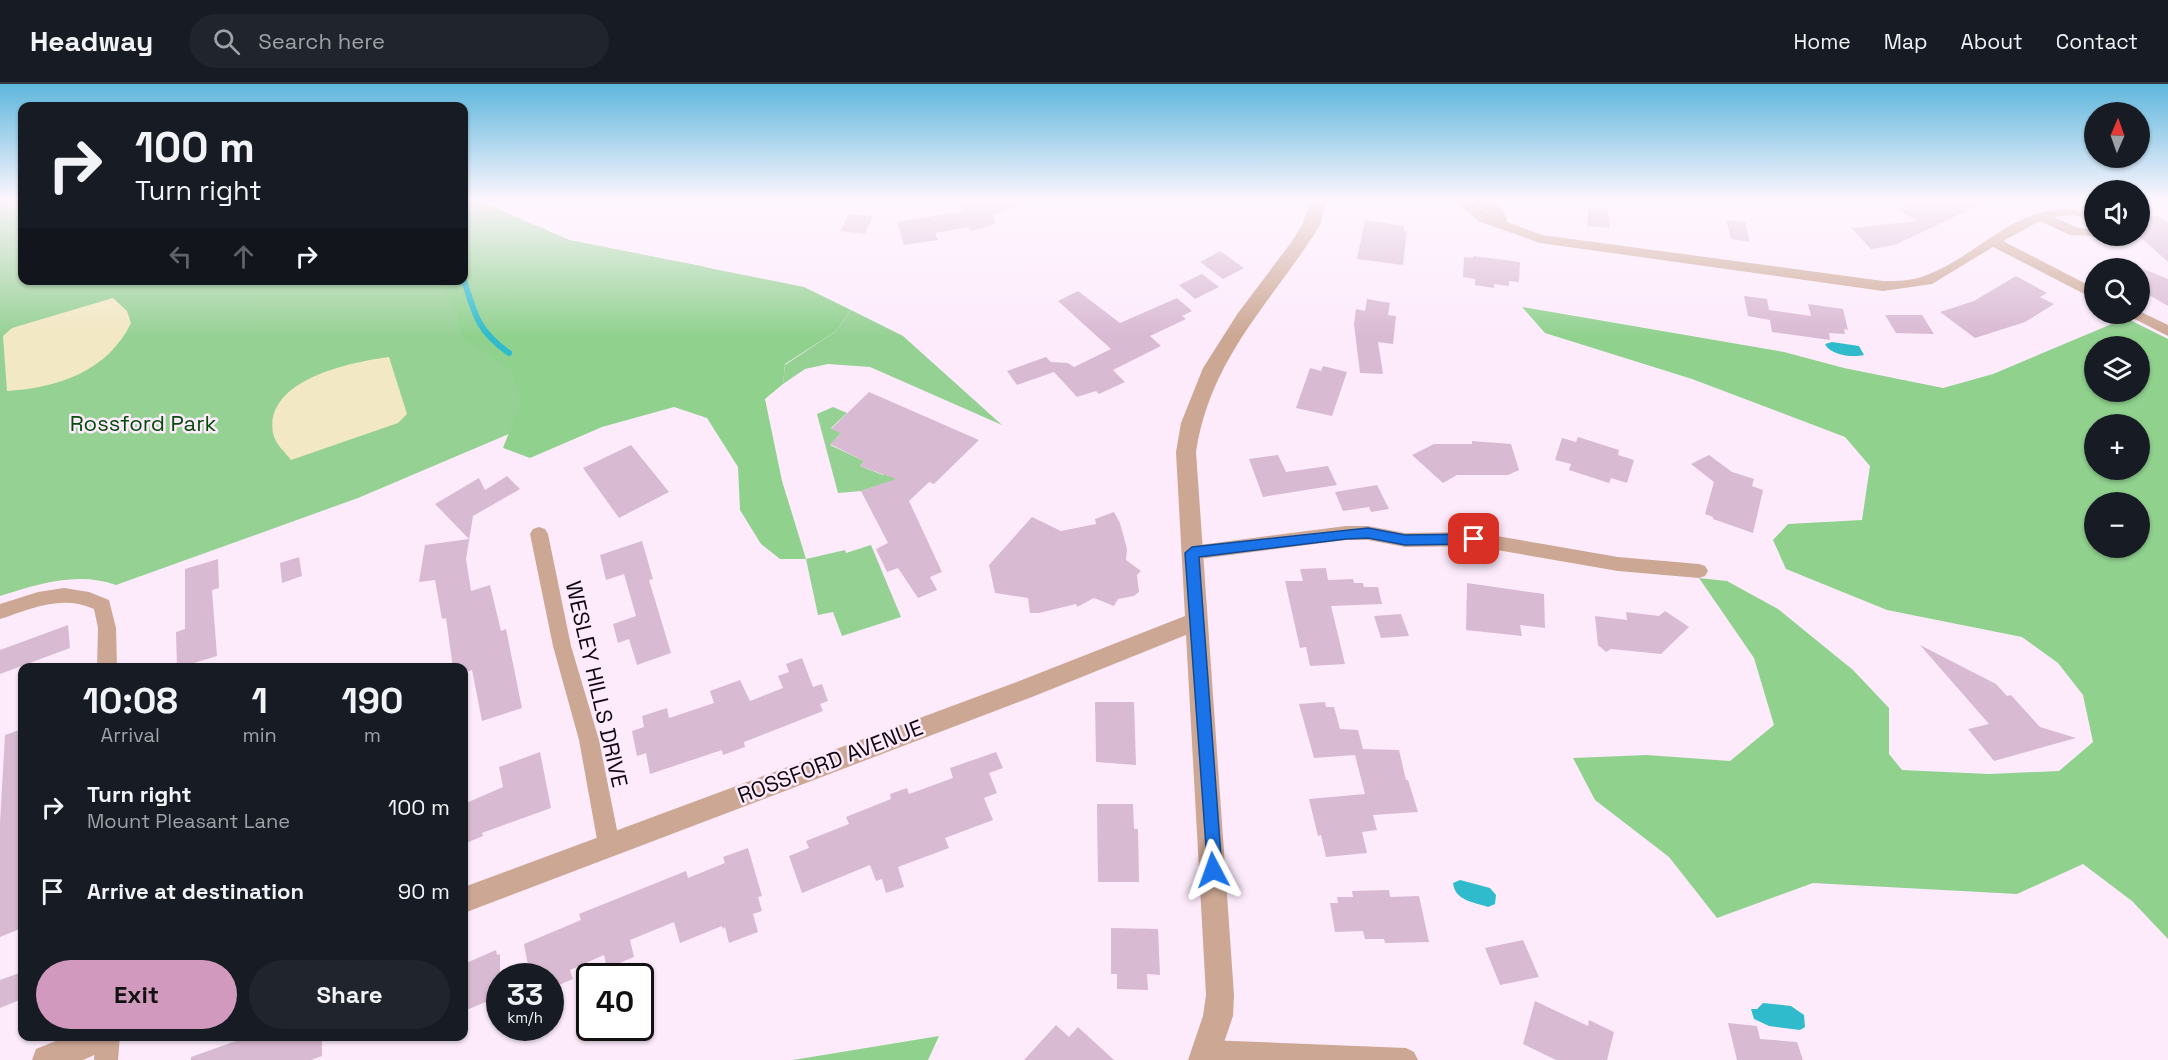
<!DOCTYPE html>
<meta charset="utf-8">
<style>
body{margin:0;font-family:"Space Grotesk",sans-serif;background:#20242c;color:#f1f3f6;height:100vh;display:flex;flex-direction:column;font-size:22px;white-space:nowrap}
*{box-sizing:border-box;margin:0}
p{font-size:20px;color:#9ea1a6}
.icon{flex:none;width:33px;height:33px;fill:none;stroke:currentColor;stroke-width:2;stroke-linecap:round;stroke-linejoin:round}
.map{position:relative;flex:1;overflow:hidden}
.panel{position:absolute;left:18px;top:579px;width:450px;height:378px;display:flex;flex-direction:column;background:#171b24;border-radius:12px;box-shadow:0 2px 4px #0004}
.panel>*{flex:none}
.top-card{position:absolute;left:18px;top:18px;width:450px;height:183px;border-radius:12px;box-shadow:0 2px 4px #0004;background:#171b24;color:#f1f3f6;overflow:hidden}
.needle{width:39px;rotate:2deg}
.fabs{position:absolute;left:2084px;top:18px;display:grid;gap:12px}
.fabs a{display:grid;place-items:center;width:66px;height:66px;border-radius:50%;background:#171b24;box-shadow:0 2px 4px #0004;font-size:30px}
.speed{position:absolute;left:486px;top:879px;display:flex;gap:12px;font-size:30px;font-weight:700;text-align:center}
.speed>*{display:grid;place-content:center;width:78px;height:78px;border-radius:50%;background:#171b24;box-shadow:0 2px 4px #0004;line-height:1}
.speed small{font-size:15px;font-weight:400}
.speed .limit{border:3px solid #111;border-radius:9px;background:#fff;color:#111}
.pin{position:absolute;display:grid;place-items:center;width:51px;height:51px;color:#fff;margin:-26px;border-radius:12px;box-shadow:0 3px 9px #0006}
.me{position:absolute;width:66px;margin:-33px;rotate:356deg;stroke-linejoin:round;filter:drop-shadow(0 0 4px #0008)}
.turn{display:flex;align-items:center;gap:21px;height:126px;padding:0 18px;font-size:27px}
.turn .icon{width:78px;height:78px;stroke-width:2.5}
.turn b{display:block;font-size:42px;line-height:51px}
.lanes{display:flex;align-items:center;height:57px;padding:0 18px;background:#0003;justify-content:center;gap:30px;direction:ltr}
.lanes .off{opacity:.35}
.eta{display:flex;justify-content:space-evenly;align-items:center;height:102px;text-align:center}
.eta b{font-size:36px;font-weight:800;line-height:42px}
.cta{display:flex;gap:12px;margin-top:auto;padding:12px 18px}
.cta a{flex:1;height:69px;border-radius:36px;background:#d299be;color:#111;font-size:24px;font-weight:800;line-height:69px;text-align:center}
.cta a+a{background:#20242c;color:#f1f3f6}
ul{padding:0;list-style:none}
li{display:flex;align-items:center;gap:18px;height:84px;padding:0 18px}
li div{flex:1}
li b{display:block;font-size:22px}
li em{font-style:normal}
header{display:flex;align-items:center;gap:36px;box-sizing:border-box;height:84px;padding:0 30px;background:#171b24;border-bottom:2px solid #363941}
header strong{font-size:28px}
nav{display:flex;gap:33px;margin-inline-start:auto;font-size:21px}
.search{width:420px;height:54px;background:#20242c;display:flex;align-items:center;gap:15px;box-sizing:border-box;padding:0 21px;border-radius:33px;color:#9ea1a6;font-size:22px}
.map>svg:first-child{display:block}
.green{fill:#96d194}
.forest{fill:#90d18e;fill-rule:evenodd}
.sand{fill:#f2e8c3}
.water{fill:#30bbcc}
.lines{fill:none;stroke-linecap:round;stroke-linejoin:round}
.stream{stroke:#30bbcc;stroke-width:6}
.building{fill:#d9bad3}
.minor{fill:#cca794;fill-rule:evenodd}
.tertiary{fill:#cca794;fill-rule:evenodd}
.route{fill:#1a73e8;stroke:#114b97;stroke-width:1.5}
.labels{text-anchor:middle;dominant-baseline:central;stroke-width:5;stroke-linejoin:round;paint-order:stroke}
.park-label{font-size:22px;fill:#044c0a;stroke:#fdebfc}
.street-label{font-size:22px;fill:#110811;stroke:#fdebfc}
</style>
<header>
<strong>Headway</strong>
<div class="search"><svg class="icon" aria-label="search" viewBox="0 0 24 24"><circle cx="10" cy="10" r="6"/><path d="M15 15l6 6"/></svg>Search here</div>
<nav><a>Home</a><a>Map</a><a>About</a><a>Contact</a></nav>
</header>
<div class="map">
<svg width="2168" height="976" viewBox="0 0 2168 976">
<rect width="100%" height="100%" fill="#fdebfc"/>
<path class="green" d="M0 115H22V196H464V115H475L569 156 706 183 565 326 358 414 116 501C78 487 37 500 0 512Z
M851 226 903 252 1002 341 870 283 828 280 805 285 783 300 785 281 836 247Z
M833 323 847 329 831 344 841 349 830 361 864 377 860 382 883 391 886 388 898 395 861 407 838 409 817 330Z
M871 461 901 533 842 552 833 528 818 531 806 475 845 466 846 469Z"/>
<path class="forest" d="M0 115H22V141L0 154Z
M464 115H475L569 156 804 203 851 226 836 247 785 280 783 300 765 315 782 397 806 475H780L761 460 740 426 738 383 707 334 674 323 602 343 530 374 503 364 521 318 511 285 463 255 456 228 440 197 464 196Z
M1522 223 1784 268 1844 284 1943 304 1993 290 2126 234 2168 255V855L2132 817 2083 780 2017 810 1813 799 1717 834 1669 773 1595 716 1573 674 1647 671 1730 677 1774 641 1754 574 1699 494 1727 497 1778 525 1853 586 1889 624V670L1902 686 1989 690 2059 687 2093 658 2083 611 2058 579 2022 553 1887 526 1786 485 1773 456 1788 440 1862 436 1870 382 1845 353 1692 295 1545 249ZM2139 262V308H2094V262ZM2094 340H2139V386H2094ZM2094 418H2139V464H2094Z
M939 952 928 976H793Z"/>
<path class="sand" d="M113 214 127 227 131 239C108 287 58 304 7 307L3 252 12 244Z
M389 273 407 330 398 339 291 376C285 368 275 360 273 349 264 295 352 278 389 273Z"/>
<path class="water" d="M1832 258 1859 262 1864 271C1853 274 1830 271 1825 260Z
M1460 796 1490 804 1496 811 1495 820 1488 823C1474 818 1455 817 1453 799Z
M1763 919 1791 922 1804 931 1805 943 1800 946 1769 942 1754 935 1751 925H1757Z"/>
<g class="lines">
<path class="stream" d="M464 196C475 232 478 247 509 269"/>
</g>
<path class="building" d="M977 115H1028V118L993 130 995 139 992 141 971 147 968 143 935 149 938 156 904 161 897 138 965 127 959 121Z
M1919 115H1992L1895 161 1871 165 1851 144 1917 137 1897 125Z
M1588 122 1608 125 1610 144 1587 142Z
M849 130 873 132 865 150 840 147Z
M2159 132 2168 139V178L2139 152V133Z
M1365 136 1404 142V147H1407L1403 181 1357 175Z
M1726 136 1745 138 1750 158 1731 155Z
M1220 167 1244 184 1223 195 1200 178Z
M1473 172 1520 178 1519 198 1509 197V202L1494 200V204L1475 201V195L1463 193 1464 173 1473 174Z
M2139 183 2168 195V222L2139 205Z
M1202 190 1219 203 1195 215 1179 201Z
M2016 192 2047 209 2040 213 2054 220 2025 238 1975 254 1940 228 1974 217Z
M1078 207 1120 239 1177 214 1192 227 1182 232 1186 235 1150 252 1161 262 1113 286 1125 298 1099 310 1096 307 1077 313 1054 288 1017 301 1007 287 1046 273 1051 278 1068 279 1074 283 1111 265 1058 217Z
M1744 212 1767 215 1769 226 1811 232 1808 220 1843 225 1848 246 1844 245 1845 250 1829 249 1830 256 1772 248 1770 236 1748 232Z
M1367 215 1390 219 1388 231 1396 232 1393 260 1378 258 1383 290 1360 289 1354 240 1356 225 1365 227Z
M1885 231H1922L1934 250 1896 249Z
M1323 282 1347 288 1332 332 1296 324 1310 284 1321 287Z
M869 308 979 356 934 400 929 398 909 417 942 488 930 493 937 506 918 514 898 484 887 488 876 465 888 459 861 407 896 395 860 382 864 377 830 360 841 349 831 345Z
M1578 353 1619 366 1618 371 1634 376 1627 399 1611 394 1609 399 1569 386 1571 380 1555 376 1562 354 1576 358Z
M1472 357 1511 360 1519 386 1508 391H1457L1443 399 1412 371 1434 360H1472Z
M631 361 669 408 619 434 583 384Z
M1278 371 1286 388 1328 382 1337 401 1263 413 1249 375Z
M1709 371 1732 388 1754 395 1752 402 1763 406 1753 449 1713 435V433L1705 430 1714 398 1691 380Z
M507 392 520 405 473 432 466 475 471 507 490 501 501 547 506 545 522 624 482 637 472 586 464 589V584H453L446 534 442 535 435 496 419 498 425 461 469 455 435 420 479 394 485 406Z
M1377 401 1389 425 1371 428 1369 423 1343 427 1335 408Z
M1114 428 1120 439 1127 465 1126 476 1141 487 1137 491 1139 508 1134 512 1118 515 1114 522 1094 514 1077 523 1076 520 1039 529H1030L1028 514 995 509 989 481 1032 433 1061 447 1096 440 1095 435Z
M642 457 653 495 649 496 671 569 637 581 629 555 618 559 613 540 636 532 624 490 606 496 600 471Z
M299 473 302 492 282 499 280 479Z
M218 475 219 504 212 506 217 572 177 584 176 548 185 545V485Z
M1326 484 1328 496 1353 495 1354 499H1363L1364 503H1378L1382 520 1331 522 1345 580 1310 582 1306 563 1300 564 1285 497H1303L1300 485Z
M1467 499 1544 510 1545 544 1520 541 1522 552 1466 546Z
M1665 527 1689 543 1661 570 1611 565 1606 568 1598 561 1595 532 1627 536 1626 528 1659 532Z
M1401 530 1409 552 1381 554 1374 532Z
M68 541 70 564 0 590V566Z
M1920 561 1996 600 2007 612 2011 611 2040 643 2076 654 1994 677 1968 645 1989 640Z
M802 574 813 603 822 600 828 617 820 620 823 627 744 658 745 663 723 671 722 666 650 690 646 669 637 672 632 647 644 643 642 632 667 624 669 634 714 619 710 607 740 596 750 617 783 604 778 592 789 588 786 580Z
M1095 618H1134L1136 681 1096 678Z
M1325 618 1326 623H1334L1340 645 1358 646 1363 665 1399 666 1406 696H1408L1418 728 1373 731 1377 746 1362 748 1367 769 1326 773 1321 751 1318 752 1309 715 1365 710 1355 671 1314 674 1299 620Z
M22 645V844L0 853V739L5 651Z
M540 668 551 724 482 749 483 752 464 760V720L503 703 499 683Z
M996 668 1003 684 989 689 997 709 984 714 993 736 945 754 949 764 898 783 904 803 886 809 882 795 876 797 870 781 802 809 789 772 809 764 806 757 849 740 846 733 891 715 890 710 907 704 909 710 953 694 950 684Z
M1097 720H1133L1134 745H1138L1139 798H1098Z
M748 764 762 812 758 813 762 827 753 830 758 848 729 859 725 843 723 845 722 842 680 859 674 838 630 856 634 873 607 884 604 871 570 886 573 895 550 905V892H530L524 860 581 836 579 830 686 787 688 794 725 779 723 773Z
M1389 806 1390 813 1419 812 1429 858 1385 859 1384 855H1365L1363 847 1335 848 1330 819H1338L1337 813H1353L1352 807Z
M1111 844 1158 845 1160 891 1147 890 1148 906 1117 905V890H1111Z
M1523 856 1539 893 1500 901 1485 864Z
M496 866 497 871 500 870V912L464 927V880Z
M22 888V915L0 924V896Z
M1535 917 1588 942 1589 936 1614 948 1607 976H1556L1523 960Z
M1728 939 1757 942 1760 955 1797 958 1803 976H1737Z
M1056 941 1069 953 1078 943 1114 976H1024Z
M250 952H322V972L311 976H191V973Z"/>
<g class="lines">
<path class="minor" d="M1452 115H1468L1492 133 1472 115C1488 115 1505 120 1507 138L1542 151 1883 197C1896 197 1911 197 1924 192 1985 170 2021 109 2094 129V137L2073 131 2054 133 2078 144 2094 145V152H2099L2070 151 2040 137 2003 157 2094 204V215L1993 163 1932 200 1883 207 1540 159 1478 137Z
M2139 227 2168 241V252L2125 230Z
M1346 442H1368L1405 449 1474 448 1618 473 1699 480 1705 482 1708 487 1705 492 1699 494 1618 487 1474 462 1405 463 1368 456H1346L1192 476 1186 474 1183 469 1186 464 1192 462Z
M539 443 545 445 548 450 571 562 599 656 620 761 617 768 609 771 601 768 598 761 579 656 553 562 530 450 533 445Z
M64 504 89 508 109 516 116 544 117 584H97L98 544 94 525C62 510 31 525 0 535V520L38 508Z
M96 952H120L118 976H94Z
M1207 956 1406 964 1414 968 1418 976H1198L1195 968 1199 960Z"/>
<path class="tertiary" d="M1311 115H1327L1320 141C1271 220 1211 272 1196 368L1234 911 1233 932 1218 976H1188L1203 932 1206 911 1186 551 1032 613 464 829V803L1014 599 1185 532 1176 368 1181 339 1203 284 1238 229 1290 160 1302 141Z
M68 952H120L115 962 83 976H32L36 965Z"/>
</g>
<linearGradient id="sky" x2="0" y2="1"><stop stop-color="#5eb7dd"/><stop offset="0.46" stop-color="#fef6fe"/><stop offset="1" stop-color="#fef6fe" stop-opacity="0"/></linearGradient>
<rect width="2168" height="252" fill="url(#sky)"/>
<path class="route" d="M1368 444 1405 451 1474 450 1481 455 1474 460 1405 461 1368 454 1346 455 1199 473 1222 786 1219 791 1213 793 1208 791 1185 469 1192 463Z"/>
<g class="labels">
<g class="park-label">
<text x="143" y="339">Rossford Park</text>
</g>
<g class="street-label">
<text transform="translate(597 600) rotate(77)">WESLEY HILLS DRIVE</text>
<text transform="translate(830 677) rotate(-21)">ROSSFORD AVENUE</text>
</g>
</g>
</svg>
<div class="fabs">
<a><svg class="needle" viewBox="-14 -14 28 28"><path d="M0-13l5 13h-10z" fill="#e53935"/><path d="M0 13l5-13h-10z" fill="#9ea1a6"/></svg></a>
<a><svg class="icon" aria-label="sound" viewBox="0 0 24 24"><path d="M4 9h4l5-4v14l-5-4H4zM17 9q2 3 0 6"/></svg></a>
<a><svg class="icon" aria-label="search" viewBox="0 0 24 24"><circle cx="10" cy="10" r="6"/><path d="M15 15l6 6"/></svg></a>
<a><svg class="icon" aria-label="layers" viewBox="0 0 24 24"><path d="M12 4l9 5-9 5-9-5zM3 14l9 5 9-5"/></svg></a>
<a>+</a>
<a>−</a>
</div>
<div class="speed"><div>33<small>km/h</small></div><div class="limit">40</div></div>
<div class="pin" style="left:1474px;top:455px;background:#d93025"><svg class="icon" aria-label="arrive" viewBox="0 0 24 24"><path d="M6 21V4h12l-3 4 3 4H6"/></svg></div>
<svg class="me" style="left:1213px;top:786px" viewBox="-20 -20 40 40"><path d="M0-17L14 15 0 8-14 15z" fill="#1a73e8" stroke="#fff" stroke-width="4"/></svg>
<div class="top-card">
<div class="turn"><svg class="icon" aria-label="right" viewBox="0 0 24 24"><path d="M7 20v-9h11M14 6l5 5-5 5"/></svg><div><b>100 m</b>Turn right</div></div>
<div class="lanes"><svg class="icon off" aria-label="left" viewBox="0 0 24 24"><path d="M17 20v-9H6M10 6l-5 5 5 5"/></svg><svg class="icon off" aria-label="ahead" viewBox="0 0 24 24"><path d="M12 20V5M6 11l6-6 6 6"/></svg><svg class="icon" aria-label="right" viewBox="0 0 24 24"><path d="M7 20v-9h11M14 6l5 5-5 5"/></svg></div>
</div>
<section class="panel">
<div class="eta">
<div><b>10:08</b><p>Arrival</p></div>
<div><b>1</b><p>min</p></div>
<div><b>190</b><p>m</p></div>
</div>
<ul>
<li><svg class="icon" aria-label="right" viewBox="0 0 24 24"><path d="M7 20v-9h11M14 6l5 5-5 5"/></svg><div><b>Turn right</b><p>Mount Pleasant Lane</p></div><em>100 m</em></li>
<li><svg class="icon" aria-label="arrive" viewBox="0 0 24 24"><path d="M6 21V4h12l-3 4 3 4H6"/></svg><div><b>Arrive at destination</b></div><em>90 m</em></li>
</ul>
<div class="cta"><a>Exit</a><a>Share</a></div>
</section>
</div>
